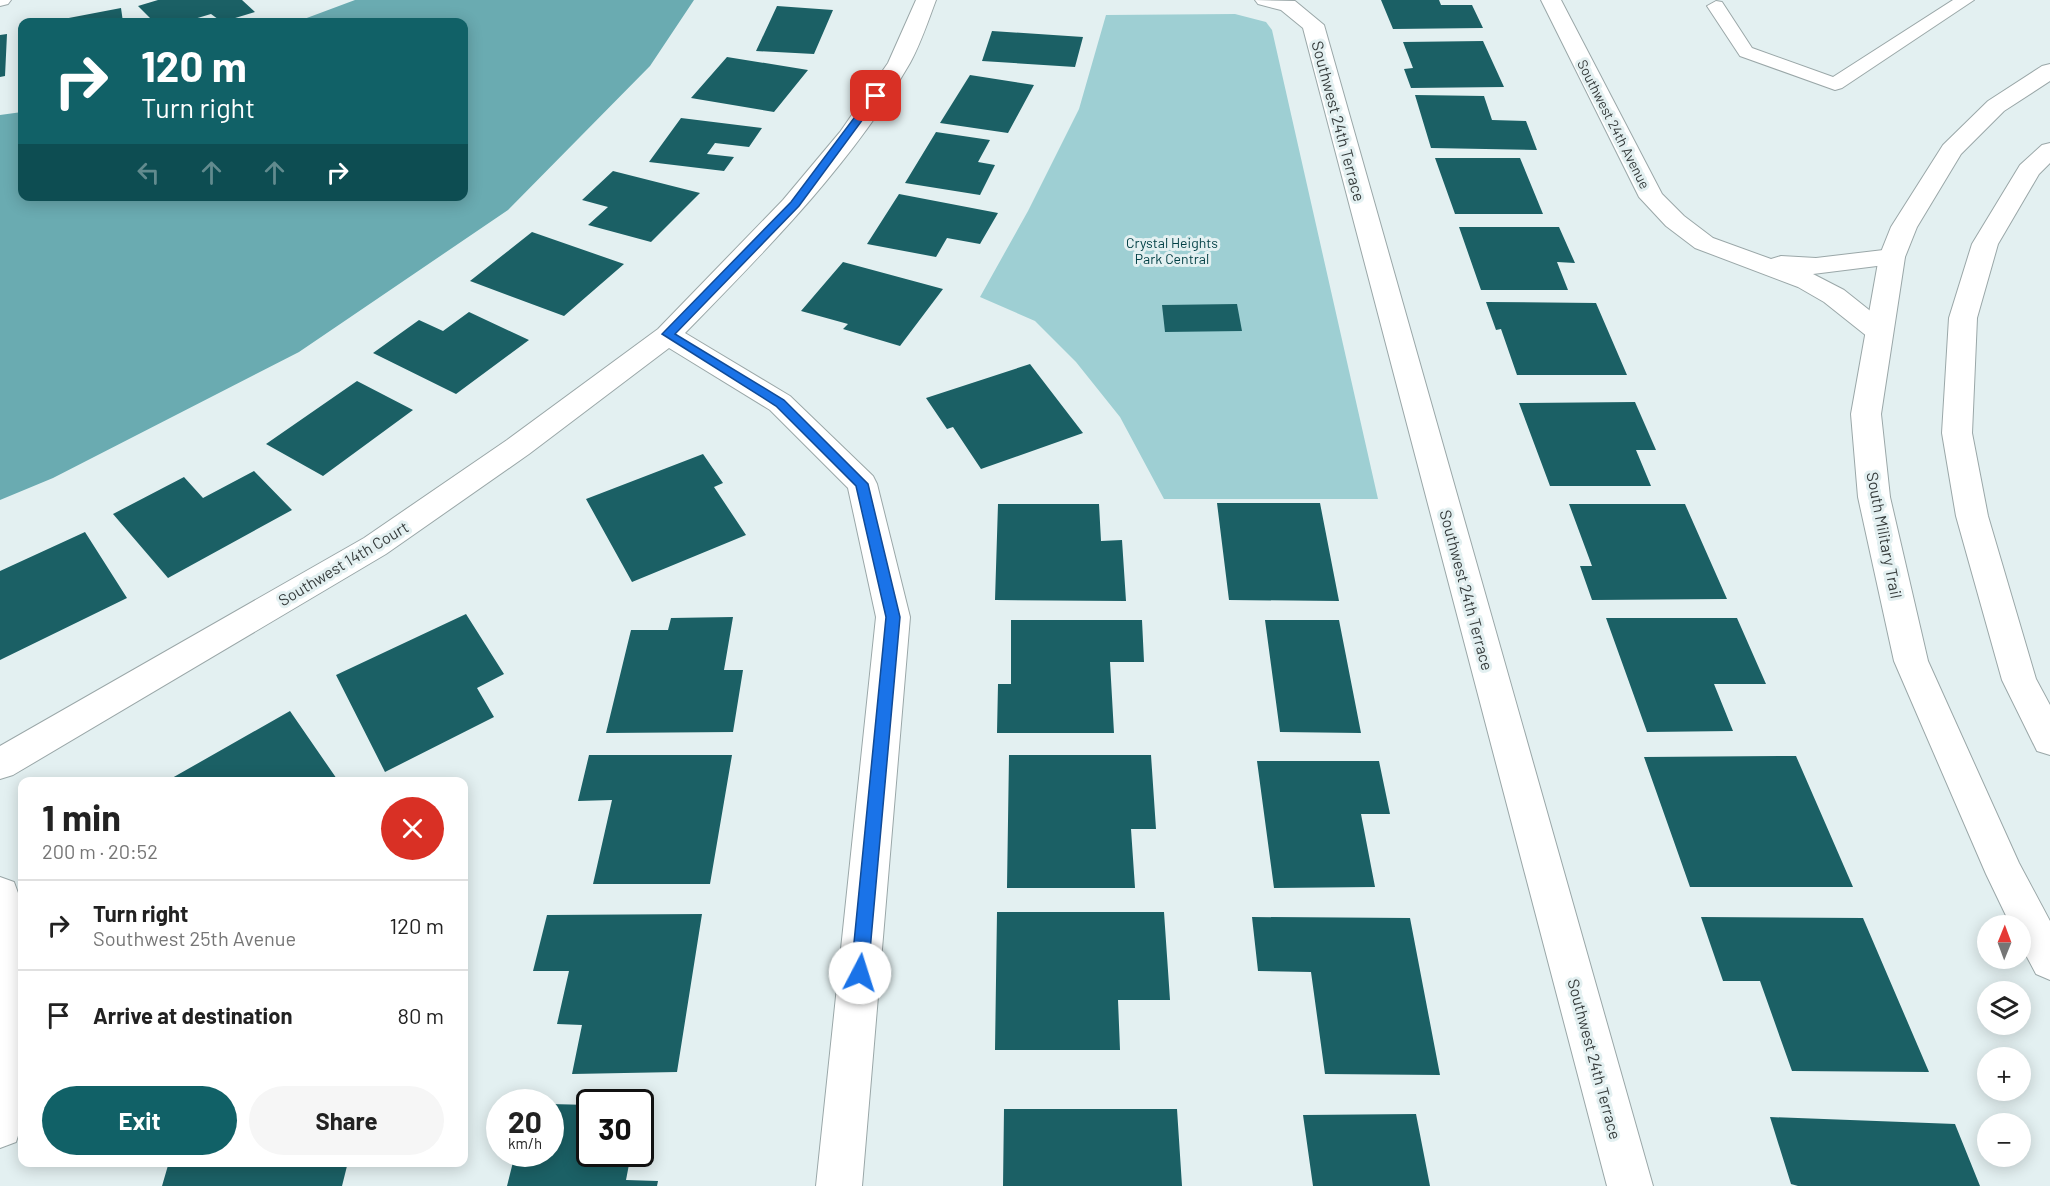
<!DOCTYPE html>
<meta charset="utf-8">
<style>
body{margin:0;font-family:Barlow,sans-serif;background:#f6f6f6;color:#222;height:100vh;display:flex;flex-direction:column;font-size:22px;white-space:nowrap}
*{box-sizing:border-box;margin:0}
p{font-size:20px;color:#767676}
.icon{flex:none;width:33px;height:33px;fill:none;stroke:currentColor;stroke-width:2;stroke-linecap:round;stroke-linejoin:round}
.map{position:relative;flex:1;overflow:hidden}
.details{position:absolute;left:18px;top:777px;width:450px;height:390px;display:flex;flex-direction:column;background:#fff;border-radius:12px;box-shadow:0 3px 15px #0003}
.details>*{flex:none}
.top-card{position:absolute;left:18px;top:18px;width:450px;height:183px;border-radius:12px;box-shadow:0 3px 15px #0003;background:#116167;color:#fff;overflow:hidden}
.needle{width:39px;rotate:1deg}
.fabs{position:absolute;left:1977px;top:915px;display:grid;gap:12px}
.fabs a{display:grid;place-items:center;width:54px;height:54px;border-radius:50%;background:#fff;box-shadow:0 3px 15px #0003;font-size:30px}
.speed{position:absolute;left:486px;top:1089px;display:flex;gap:12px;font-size:30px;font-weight:700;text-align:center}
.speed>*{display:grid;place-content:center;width:78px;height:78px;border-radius:50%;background:#fff;box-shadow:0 3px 15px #0003;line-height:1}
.speed small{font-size:15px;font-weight:400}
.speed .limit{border:3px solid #111;border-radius:9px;background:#fff;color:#111}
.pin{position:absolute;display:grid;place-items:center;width:51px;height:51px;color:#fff;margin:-26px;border-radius:12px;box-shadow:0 3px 9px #0006}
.me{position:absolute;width:66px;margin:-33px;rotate:5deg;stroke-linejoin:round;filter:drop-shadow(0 0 4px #0008)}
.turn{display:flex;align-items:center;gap:21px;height:126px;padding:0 24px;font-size:27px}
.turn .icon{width:78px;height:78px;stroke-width:2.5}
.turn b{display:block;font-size:42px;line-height:51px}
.lanes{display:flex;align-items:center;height:57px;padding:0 24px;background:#0003;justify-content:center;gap:30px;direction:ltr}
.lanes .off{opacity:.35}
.round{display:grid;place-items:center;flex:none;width:63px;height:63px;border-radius:32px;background:#f6f6f6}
.overview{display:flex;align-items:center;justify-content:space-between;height:102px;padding:0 24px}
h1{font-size:36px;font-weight:700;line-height:45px}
.button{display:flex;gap:12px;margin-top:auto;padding:12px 24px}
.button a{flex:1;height:69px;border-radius:36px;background:#116167;color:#fff;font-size:24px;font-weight:700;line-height:69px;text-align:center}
.button a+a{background:#f6f6f6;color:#222}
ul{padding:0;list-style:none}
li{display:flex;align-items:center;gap:18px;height:90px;padding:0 24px;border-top:2px solid #e0e0e0}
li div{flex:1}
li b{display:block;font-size:22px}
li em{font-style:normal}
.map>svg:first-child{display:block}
.green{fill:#9ecfd3}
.water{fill:#6aabb1}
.building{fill:#1b6065}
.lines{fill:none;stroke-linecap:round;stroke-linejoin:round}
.service-casing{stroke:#9aa7a8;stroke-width:2}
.minor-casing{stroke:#9aa7a8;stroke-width:2}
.tertiary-casing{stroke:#9aa7a8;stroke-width:2}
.service{fill:#fff;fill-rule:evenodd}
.minor{fill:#fff;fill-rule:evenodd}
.tertiary{fill:#fff;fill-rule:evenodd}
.route{fill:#1a73e8;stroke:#114b97;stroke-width:1.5}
.labels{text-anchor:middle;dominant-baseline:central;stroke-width:6;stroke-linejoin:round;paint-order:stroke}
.far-street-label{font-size:14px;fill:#363c3c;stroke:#e3f0f1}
.far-park-label{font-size:14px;fill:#003f44;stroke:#e3f0f1}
.street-label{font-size:16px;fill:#363c3c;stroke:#e3f0f1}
</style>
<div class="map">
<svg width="2050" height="1186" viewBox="0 0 2050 1186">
<rect width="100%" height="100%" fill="#e3f0f1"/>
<path class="green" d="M1235 14 1266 22 1272 30 1378 499H1164L1120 417 1076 362 1035 321 980 297 1028 211 1079 109 1106 15Z"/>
<path class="water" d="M355 0H694L650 66 508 210 299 352 53 478 0 500V115L22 112V196H464V22H296Z"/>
<path class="building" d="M158 0H242L255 12 222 22 211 14 184 22H154L138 6Z
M1381 0H1439L1441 5H1472L1483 28 1393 29Z
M777 6 833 10 814 54 756 51Z
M121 8 123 22H53V21Z
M992 31 1083 37 1075 67 982 61Z
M7 34 5 76 0 77V35Z
M1483 41 1504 87 1411 88 1404 69 1413 68 1403 42Z
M727 57 808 70 774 112 691 98Z
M970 75 1034 85 1008 133 940 123Z
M1415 95 1484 96 1492 120 1526 121 1537 150 1431 148Z
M681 118 762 128 749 147 715 143 707 154 734 157 724 171 649 162Z
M936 132 990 140 978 162 995 165 980 195 905 183Z
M1435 158H1520L1543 214H1455Z
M613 171 700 193 651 242 588 225 608 207 582 200Z
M899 194 998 213 980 244 947 238 936 257 867 244Z
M1459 227H1559L1575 263 1557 262 1568 290H1481Z
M532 232 624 264 564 316 470 281Z
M843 262 943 289 900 346 843 329 848 324 801 311Z
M1486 302 1596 303 1627 375H1517L1501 329 1496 330Z
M1237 304 1242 331 1165 332 1162 305Z
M469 312 529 340 456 394 373 353 419 320 443 331Z
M1030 364 1083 433 981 469 953 427 947 429 926 398Z
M357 381 413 410 323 476 266 444Z
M1635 402 1656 450H1636L1651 486H1550L1519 403Z
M703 454 723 483 714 487 746 535 632 582 586 499Z
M254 471 292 510 168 578 113 514 184 477 203 498Z
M1217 503H1320L1339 601 1229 600Z
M998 504H1099L1101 541 1122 540 1126 601 995 600Z
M1569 504H1685L1727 599 1592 600 1580 566H1592Z
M85 532 127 598 0 660V571Z
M466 614 504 674 477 688 494 717 385 772 336 675Z
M733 617 724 670H743L733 732 606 733 631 630H668L671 618Z
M1606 618H1737L1766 684H1714L1733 731 1647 732Z
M1011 620H1142L1144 662H1110L1114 733H997L998 684H1011Z
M1265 620H1339L1361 733 1280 732Z
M290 711 339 782H165Z
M589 755H732L710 884H593L612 800 578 801Z
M1009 755H1151L1156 829H1131L1135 888H1007Z
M1796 756 1853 887H1690L1644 757Z
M1257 761H1379L1390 814H1361L1375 887 1274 888Z
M997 912H1164L1170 1000H1118L1120 1050H995Z
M702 914 677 1072 572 1074 582 1025 557 1024 569 971H533L547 915Z
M1252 917 1410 918 1440 1075 1325 1074 1311 972 1258 971Z
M1701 917 1863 918 1929 1072 1792 1071 1760 981H1723Z
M550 1104 590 1105V1154H631L626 1180 658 1181 657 1186H507L515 1154H550Z
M1004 1109H1177L1182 1186H1003Z
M1416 1114 1430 1186H1313L1303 1115Z
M1770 1117 1955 1124 1980 1186H1798L1791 1184Z
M169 1162 317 1164 348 1162 342 1186H162Z"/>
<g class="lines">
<defs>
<path id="service" d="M1953 0H1974L1842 88 1835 90 1740 56 1707 6 1716 1 1722 2 1752 48 1833 77Z"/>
<path id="minor" d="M0 0H11L8 4 0 6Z
M916 0H936C928 21 921 43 910 63 851 165 767 249 685 333L790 396 873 476 877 484 910 617 862 1186H816L876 617 848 488 770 410 669 348 529 454 386 554 13 775 0 779V746L364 538 507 440 658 329 783 200 840 132 888 63Z
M1255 0 1295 1 1324 25 1653 1186H1607L1303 28 1281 10 1258 4Z
M1541 0H1561L1662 194 1684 216 1713 238 1771 259 1781 256 1816 258 1892 249 1901 251 1905 257 1901 263 1813 274 1844 290 1888 325 1892 331 1888 337 1878 340 1868 337 1824 302 1798 287 1695 248 1666 226 1639 197Z
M0 877 14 882 22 904V1123L16 1142 0 1148Z"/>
<path id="tertiary" d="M2050 64V81L2004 111 1961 154 1917 227 1905 257 1881 414 1890 497 1928 661 2019 863 2050 921V980L2036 974 2020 944V926H2011L1986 874 1894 661 1858 497 1851 414 1879 257 1891 227 1943 145 1988 101 2042 66Z
M2050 143V163L2039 174 1998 244 1977 318 1972 433 1988 516 2036 679 2050 705V755L2037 751 2002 680 1956 516 1942 433 1949 318 1972 244 2020 165 2042 145Z"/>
</defs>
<use href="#service" class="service-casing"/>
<use href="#minor" class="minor-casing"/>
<use href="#tertiary" class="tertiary-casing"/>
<use href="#service" class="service"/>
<use href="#minor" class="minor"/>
<use href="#tertiary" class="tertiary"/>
</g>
<path class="route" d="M872 94 880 96 799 206 675 334 784 400 868 484 900 617 868 973 865 978 860 981 854 978 851 973 886 617 856 486 776 406 662 334 791 202Z"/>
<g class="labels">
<g class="far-street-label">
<text transform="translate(1614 124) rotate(63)">Southwest 24th Avenue</text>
</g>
<g class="far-park-label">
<text x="1172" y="242">Crystal Heights<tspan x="1172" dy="16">Park Central</tspan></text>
</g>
<g class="street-label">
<text transform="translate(1339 121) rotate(75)">Southwest 24th Terrace</text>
<text transform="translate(1885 535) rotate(79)">South Military Trail</text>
<text transform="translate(343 563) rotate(-31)">Southwest 14th Court</text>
<text transform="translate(1467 590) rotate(75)">Southwest 24th Terrace</text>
<text transform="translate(1595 1059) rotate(75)">Southwest 24th Terrace</text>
</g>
</g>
</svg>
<div class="fabs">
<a><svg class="needle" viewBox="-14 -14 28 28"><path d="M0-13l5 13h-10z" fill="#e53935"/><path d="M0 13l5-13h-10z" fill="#767676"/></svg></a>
<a><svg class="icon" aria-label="layers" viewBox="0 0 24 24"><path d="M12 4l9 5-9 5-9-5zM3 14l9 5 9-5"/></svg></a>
<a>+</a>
<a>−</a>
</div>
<div class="speed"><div>20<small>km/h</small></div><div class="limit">30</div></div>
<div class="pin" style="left:876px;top:96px;background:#d93025"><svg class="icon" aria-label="arrive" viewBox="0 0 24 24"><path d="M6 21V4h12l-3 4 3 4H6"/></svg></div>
<svg class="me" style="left:860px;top:973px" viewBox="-20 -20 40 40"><circle r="19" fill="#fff"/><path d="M0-13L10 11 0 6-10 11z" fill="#1a73e8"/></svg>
<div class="top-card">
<div class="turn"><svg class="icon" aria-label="right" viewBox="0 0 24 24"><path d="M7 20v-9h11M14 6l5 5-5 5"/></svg><div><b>120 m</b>Turn right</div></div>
<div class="lanes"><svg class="icon off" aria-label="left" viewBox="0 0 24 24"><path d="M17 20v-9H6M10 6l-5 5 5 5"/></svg><svg class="icon off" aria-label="ahead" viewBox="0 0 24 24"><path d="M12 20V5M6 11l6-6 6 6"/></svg><svg class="icon off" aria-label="ahead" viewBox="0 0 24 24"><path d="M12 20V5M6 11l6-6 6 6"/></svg><svg class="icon" aria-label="right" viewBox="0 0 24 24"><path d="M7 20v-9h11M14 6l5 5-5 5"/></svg></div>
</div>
<section class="details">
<div class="overview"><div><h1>1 min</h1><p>200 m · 20:52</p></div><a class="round" style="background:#d93025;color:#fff"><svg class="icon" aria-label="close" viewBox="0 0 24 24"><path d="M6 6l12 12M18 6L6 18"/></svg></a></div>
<ul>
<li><svg class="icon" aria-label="right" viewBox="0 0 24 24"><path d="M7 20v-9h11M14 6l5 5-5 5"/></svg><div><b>Turn right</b><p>Southwest 25th Avenue</p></div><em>120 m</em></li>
<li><svg class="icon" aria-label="arrive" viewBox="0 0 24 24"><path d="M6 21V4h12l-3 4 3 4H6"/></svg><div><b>Arrive at destination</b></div><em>80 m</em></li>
</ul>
<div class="button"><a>Exit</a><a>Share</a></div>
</section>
</div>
